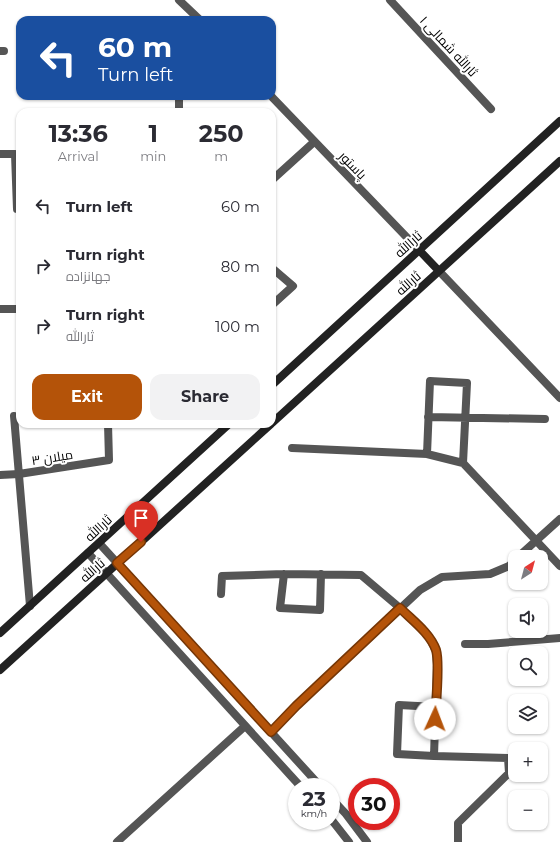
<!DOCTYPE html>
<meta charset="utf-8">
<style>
body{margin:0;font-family:Montserrat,Cairo,sans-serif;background:#f2f2f3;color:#2b2b33;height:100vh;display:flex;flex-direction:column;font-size:15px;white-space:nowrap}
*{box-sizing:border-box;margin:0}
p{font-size:13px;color:#7c7c81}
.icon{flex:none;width:22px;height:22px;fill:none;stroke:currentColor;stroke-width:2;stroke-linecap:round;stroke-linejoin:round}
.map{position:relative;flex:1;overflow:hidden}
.panel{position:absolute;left:16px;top:108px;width:260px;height:320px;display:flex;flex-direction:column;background:#fff;border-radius:12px;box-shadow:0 1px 3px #0004}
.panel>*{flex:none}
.hud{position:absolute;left:16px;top:16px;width:260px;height:84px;border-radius:12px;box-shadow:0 1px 3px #0004;background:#1a4fa0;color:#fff;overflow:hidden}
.needle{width:26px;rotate:36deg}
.tools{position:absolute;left:508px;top:550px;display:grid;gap:8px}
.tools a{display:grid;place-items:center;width:40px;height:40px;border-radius:8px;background:#fff;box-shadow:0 1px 3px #0004;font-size:20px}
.speed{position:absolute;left:288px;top:778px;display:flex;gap:8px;font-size:20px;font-weight:700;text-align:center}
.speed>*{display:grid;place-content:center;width:52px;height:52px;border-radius:50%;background:#fff;box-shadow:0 1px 3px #0004;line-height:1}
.speed small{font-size:10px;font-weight:400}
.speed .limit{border:6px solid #d22;background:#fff;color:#111}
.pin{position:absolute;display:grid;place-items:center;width:34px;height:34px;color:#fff;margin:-41px -17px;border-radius:50% 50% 50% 0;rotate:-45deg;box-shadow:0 0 4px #0007}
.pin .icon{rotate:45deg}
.me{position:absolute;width:44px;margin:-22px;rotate:2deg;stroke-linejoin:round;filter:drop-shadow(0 0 3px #0008)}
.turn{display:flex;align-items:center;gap:14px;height:84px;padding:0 16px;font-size:18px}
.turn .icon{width:52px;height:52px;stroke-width:2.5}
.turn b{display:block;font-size:28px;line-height:34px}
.eta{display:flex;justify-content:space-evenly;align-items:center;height:68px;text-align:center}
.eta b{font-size:24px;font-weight:700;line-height:28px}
.cta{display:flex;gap:8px;margin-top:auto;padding:8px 16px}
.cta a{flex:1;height:46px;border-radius:12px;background:#b45309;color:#fff;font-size:16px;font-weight:700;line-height:46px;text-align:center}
.cta a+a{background:#f2f2f3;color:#2b2b33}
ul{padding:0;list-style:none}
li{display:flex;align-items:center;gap:12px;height:60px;padding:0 16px}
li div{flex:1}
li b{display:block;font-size:15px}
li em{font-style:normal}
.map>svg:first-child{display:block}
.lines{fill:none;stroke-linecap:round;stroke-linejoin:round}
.minor{stroke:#555;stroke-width:8}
.tertiary{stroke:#555;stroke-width:8}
.secondary{stroke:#222;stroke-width:8}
.route-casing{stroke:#753606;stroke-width:10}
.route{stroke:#b45309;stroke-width:7}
.labels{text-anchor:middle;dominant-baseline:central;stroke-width:4;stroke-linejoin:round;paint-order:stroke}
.street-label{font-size:13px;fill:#000;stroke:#fff}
</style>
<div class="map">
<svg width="560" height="842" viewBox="0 0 560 842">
<rect width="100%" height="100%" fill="#fff"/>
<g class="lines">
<path class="minor" d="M390 0 491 109
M0 51H4
M179 112V96
M0 154H15L17 209
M272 180 314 142
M272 268 293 286 272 305
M0 309H20
M14 416 30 606
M428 417 545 419
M292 448 427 454 463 463 560 566
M427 454 430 381 467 383 463 463
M0 475 19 474 109 460 108 424
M518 557 560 519
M284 574 280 608 320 610 321 574
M221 594 222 576 284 574 361 575 400 608 428 635 436 651 437 665 434 756 508 758 509 773 458 823V842
M465 644H488L560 638
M271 732 296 706 420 590 442 577 490 574 509 566 515 560
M434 756 397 754 399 705 436 707
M117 842 245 726"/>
<path class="tertiary" d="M179 0 200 20
M271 96 419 250
M439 271 560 398
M99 543 321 787
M88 553 301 787
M331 798 346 814 367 842
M331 819 349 842"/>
<path class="secondary" d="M419 250 439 271
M272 385 560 121
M272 423 560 161
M0 633 229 424
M0 670 271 424"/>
</g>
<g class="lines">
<defs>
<path id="route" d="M141 542 117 563 271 732 296 706 400 608C412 620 430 633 436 650 440 663 436 703 435 719"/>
</defs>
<use href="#route" class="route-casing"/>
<use href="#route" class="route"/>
</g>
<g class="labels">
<g class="street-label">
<text transform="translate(449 46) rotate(47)">ثارالله شمالی ۱</text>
<text transform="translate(353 165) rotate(46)">پاستور</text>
<text transform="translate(408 244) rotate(-42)">ثاراالله</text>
<text transform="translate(408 283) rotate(-42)">ثارالله</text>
<text transform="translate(52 457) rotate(-9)">میلان ۳</text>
<text transform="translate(98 528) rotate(-43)">ثاراالله</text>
<text transform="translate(92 570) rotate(-42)">ثارالله</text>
</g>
</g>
</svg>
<div class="tools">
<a><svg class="needle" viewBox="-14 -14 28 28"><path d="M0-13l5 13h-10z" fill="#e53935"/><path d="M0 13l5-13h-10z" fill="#7c7c81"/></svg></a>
<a><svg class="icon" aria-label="sound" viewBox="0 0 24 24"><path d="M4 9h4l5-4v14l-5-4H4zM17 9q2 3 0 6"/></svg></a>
<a><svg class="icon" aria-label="search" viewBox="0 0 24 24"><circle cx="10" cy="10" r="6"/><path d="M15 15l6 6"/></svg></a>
<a><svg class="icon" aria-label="layers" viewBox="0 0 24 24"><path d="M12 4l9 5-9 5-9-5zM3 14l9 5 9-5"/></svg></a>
<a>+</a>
<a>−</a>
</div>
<div class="speed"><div>23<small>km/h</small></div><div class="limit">30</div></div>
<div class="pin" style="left:141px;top:542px;background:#d93025"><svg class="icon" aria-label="arrive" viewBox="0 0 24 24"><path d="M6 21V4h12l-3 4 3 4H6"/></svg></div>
<svg class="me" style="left:435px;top:719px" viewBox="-20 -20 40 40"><circle r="19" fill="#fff"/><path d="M0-13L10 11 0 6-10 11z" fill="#b45309"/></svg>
<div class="hud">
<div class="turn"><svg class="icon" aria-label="left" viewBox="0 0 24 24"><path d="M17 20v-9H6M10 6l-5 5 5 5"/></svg><div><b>60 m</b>Turn left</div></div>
</div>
<section class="panel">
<div class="eta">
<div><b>13:36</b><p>Arrival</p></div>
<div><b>1</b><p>min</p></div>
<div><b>250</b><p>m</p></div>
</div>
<ul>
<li><svg class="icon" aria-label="left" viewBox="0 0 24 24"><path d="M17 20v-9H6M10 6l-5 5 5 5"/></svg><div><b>Turn left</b></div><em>60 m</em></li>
<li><svg class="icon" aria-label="right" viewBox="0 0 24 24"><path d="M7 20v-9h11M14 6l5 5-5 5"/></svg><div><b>Turn right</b><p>جهانزاده</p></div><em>80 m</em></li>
<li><svg class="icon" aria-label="right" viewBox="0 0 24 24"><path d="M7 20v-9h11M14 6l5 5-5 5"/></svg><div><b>Turn right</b><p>ثارالله</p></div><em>100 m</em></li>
</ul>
<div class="cta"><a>Exit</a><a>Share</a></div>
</section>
</div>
